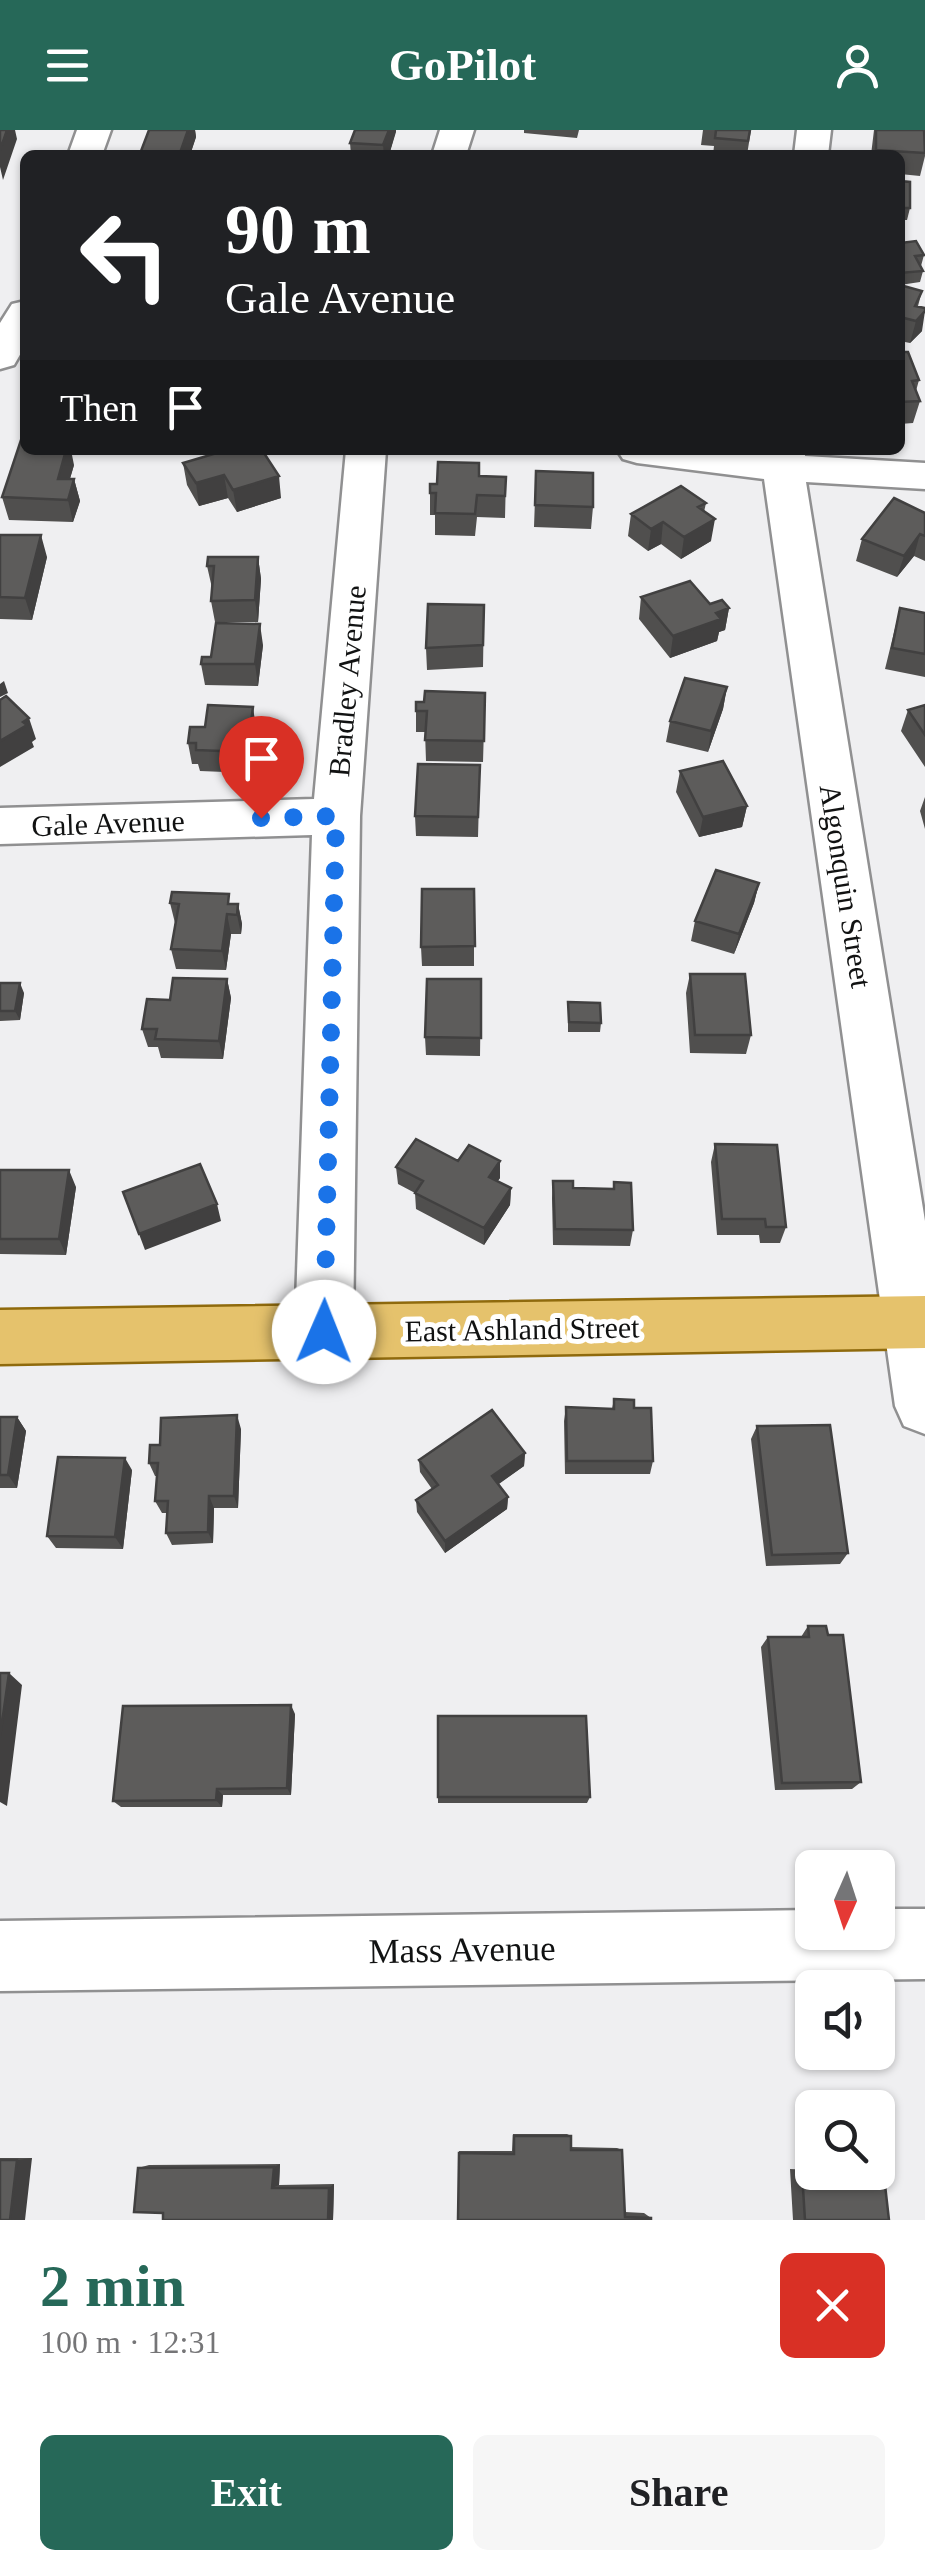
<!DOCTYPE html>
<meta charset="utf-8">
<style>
body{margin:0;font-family:Georgia,serif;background:#f6f6f6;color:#202124;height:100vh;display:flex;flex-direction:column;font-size:38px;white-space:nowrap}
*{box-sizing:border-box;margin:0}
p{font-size:32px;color:#757577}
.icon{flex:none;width:55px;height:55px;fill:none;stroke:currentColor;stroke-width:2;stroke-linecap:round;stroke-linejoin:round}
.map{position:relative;height:2090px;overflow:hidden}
.panel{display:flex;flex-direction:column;background:#fff;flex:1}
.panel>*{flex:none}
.guide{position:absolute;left:20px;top:20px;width:885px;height:305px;border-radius:15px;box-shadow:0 2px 8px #0004;background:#202124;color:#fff;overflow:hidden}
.needle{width:65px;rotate:183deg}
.fabs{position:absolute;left:795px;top:1720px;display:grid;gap:20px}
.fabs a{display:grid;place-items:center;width:100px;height:100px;border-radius:15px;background:#fff;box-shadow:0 2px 8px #0004;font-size:50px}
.pin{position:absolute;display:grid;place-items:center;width:85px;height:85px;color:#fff;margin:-102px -42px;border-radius:50% 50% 50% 0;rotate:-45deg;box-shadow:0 0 10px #0007}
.pin .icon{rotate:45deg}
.me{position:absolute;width:110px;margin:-55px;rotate:1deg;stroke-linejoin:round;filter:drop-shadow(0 0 8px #0008)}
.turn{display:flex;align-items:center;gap:35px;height:210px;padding:0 40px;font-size:45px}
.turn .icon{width:130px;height:130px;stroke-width:2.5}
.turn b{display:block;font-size:70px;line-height:85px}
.then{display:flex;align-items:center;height:95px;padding:0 40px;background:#0003;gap:20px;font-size:38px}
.round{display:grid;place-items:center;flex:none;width:105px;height:105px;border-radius:15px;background:#f6f6f6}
.summary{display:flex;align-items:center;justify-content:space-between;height:170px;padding:0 40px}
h1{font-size:60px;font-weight:800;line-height:75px;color:#266858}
.cta{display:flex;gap:20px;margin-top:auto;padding:20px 40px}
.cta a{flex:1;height:115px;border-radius:15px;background:#266858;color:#fff;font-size:40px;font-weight:800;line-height:115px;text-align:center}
.cta a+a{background:#f6f6f6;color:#202124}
header{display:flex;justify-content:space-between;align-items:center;height:130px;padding:0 40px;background:#266858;color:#fff;font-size:45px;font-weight:800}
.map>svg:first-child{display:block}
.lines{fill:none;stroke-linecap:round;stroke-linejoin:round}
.minor-casing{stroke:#909091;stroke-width:5}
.major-casing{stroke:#8f6a0d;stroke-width:5}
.minor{fill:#fff;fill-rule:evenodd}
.major{fill:#e5c26c;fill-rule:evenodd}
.wall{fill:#504f4e}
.shaded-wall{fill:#414040}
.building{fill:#5d5c5b;stroke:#414040;stroke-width:2.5}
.route{stroke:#1a73e8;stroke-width:18;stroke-dasharray:0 32.4}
.labels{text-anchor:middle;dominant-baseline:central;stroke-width:10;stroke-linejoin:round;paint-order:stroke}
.street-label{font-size:30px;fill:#111212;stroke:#fff}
.near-street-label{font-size:35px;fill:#111212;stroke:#fff}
</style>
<header><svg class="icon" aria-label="menu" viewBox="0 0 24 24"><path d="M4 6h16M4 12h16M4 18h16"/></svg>GoPilot<svg class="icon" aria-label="person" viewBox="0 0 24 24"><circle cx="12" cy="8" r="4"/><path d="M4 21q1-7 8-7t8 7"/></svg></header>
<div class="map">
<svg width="925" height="2090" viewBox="0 0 925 2090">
<rect width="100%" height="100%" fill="#efeff1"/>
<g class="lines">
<defs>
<path id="minor" d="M77 0H111L102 25H68Z
M440 0H474L466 25H432Z
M797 0H831L828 25H794Z
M25 171V216L14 235 0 239V193L12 174Z
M346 320H386L360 686 353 1202 345 1221 324 1229 303 1221 295 1202 312 705 0 714V678L314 669Z
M617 320H805V326L925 333V359L806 352 925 1091V1304L904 1296 895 1276 764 349 637 333 623 329Z
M878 1779H925V1849L0 1861V1791L812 1780V1802H878Z"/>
<path id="major" d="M925 1166V1218L0 1234V1180Z"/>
</defs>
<use href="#minor" class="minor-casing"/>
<use href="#major" class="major-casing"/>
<use href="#minor" class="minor"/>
<use href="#major" class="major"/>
</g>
<path class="wall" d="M149 0H195L196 7 190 25H142L141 21Z
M355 0H396L389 25H351L350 13Z
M524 0H579L577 8 524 3Z
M703 0H751L747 25H713L714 16 701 15Z
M874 0H924L925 26 920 46 900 44V25H871Z
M900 51 910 78 907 90H900Z
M900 113 924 125 921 136 923 141 920 152 900 155Z
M900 155 922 161 918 176 922 201 910 213 900 211Z
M900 222 919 250 916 261 920 271 913 293 900 294Z
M227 320 281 368 237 382 228 368 199 376 187 355 183 333Z
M74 335 70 349H74L80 371 73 392 9 390 2 367Z
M536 341 593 377 591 399 534 397Z
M479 346 506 347 505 388 477 387 475 406 435 405V385H430V363L437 354Z
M706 373 704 382 711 411 681 429 661 414 648 421 628 406 631 384Z
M925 383V431L914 426 897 447 856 431 862 409Z
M0 405 47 427 32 490 0 489Z
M258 427 261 449 258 492H215L211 471 212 458 207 436Z
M641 467 710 474 729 478 725 500 719 502 717 511 670 528 639 489Z
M484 475 483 537 427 540 426 518Z
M900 478 925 483V547L885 539Z
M263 515 258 556 205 555 201 534 211 527Z
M727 557 723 579 708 622 666 612 670 591Z
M485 563 483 632 426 631 425 602H416V581L424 572Z
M925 575V637L901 601 908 580Z
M256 598 250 643 200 641 198 634H192L188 613Z
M480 635 478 707 416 706 415 686Z
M680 641 747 676 742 697 699 707 676 662Z
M925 667V699L920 681Z
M759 753 754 773 734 824 691 811 695 791Z
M474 759V836H422L421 817Z
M170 773 238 774 242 794 241 804H231L226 840 176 839 171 819 175 793Z
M690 844 751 905 746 924 690 923 686 863Z
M227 849 231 868 223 929 161 928 158 917H148L142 899 170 870Z
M481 849 480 926 426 925 425 907Z
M0 853 24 863 20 890 0 891Z
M568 872 601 893 600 902H568Z
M715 1014 786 1097 780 1113H760L759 1105H717L711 1032Z
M458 1031H500V1048L497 1051 511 1058 510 1075 484 1115 416 1079 415 1063 398 1054 396 1037Z
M0 1040 76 1057 66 1125 0 1124Z
M553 1051 573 1058 613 1059 614 1052 633 1100 630 1116 553 1115 552 1068Z
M614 1269 634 1278 653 1331 650 1344H565L564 1291 566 1277 612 1279Z
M0 1287H17L26 1301 17 1358H0Z
M757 1296 848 1423 840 1434 766 1436 751 1309Z
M241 1299 238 1378H214L213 1413 172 1415 166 1403 167 1383H162L155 1371 157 1346H155L149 1333 160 1315Z
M525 1323 524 1336 498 1354 508 1367 507 1379 445 1423 417 1382 416 1370 432 1359 420 1342 419 1330Z
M132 1340 123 1419 56 1418 47 1406Z
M808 1496 861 1652 852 1659 775 1660 761 1517 768 1507H801Z
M295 1584 291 1665H223L222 1677H121L113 1671Z
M438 1667H590L587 1673H438Z
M513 2004H567L571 2006V2017L617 2018 622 2020 625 2082 644 2083 651 2088 458 2090 459 2021H512Z
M0 2028H32L0 2090Z
M280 2034 279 2055 334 2054 333 2090H163V2083L138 2038 149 2035Z
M790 2039 812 2040V2042H871L884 2046 889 2090H793Z"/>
<path class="shaded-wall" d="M7 0H15L17 9 3 50 0 37V20Z
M188 0H195L196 7 190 25H180Z
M389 0H396V2L389 25H384L383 15Z
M925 181 922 201 910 213 916 191Z
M66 320H71L74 335 63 371 58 349Z
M224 345 228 368 199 376 196 353Z
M279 346 281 368 237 382 233 360Z
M74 349 80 371 73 392 68 370Z
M715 389 711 411 681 429 684 407Z
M663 392 661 414 648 421 651 399Z
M920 404 914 426 897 447 904 426Z
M41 405 47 427 32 490 25 468Z
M258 427 261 449 258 492 255 470Z
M729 478 725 500 719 502 717 511 670 528 673 506 716 483Z
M260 494 263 515 258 556 255 534Z
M4 551 8 563 0 567V554Z
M727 557 723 579 708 622 711 601Z
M253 577 256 598 250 643 247 622Z
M29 588 36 609 32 612 34 617 0 637V611Z
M747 676 742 697 699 707 703 687Z
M759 753 754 773 734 824 739 804Z
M238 774 242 794 241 804 237 785Z
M227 784 231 804 226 840 222 821Z
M227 849 231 868 223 929 219 911Z
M20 853 24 863 20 890 15 881Z
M500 1031V1048L489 1064V1047Z
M69 1040 76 1057 66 1125 59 1109Z
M511 1058 510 1075 484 1115V1098Z
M217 1074 221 1091 145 1120 139 1104Z
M237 1285 241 1299 238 1378 234 1366Z
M17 1287 26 1301 17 1358 8 1345Z
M525 1323 524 1336 492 1359V1346Z
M125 1328 132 1340 123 1419 115 1407Z
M209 1366 214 1378 213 1413 208 1402Z
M508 1367 507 1379 445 1423V1411Z
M9 1543 22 1555 7 1676 0 1672V1607Z
M291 1575 295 1584 291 1665 287 1658Z
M217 1659 223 1665 222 1677 216 1670Z
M32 2028 25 2090H10L17 2030Z
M280 2034 279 2055 272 2058 274 2037Z
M334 2054 333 2090H328L329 2058Z"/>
<path class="building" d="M0 0H7L0 20Z
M149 0H188L180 23 141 21Z
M355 0H389L383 15 350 13Z
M716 0H750L748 11 715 8Z
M876 0H924L925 23 876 20Z
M900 51 910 52V78H900Z
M916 111 924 125 915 126 923 141 900 143V113Z
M900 155 922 161 915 176 925 178V181L916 191 900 187Z
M900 222H908L919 250 912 251 920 271 900 272Z
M21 310 25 311V320H66L58 349H74L68 370 2 367Z
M227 320H262L279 346 233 360 224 345 196 353 183 333Z
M438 332 479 333V346L506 347 505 366 477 365 475 384 435 383 436 363H430V354H437Z
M536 341 593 343V377L535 375Z
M681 356 706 373 698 377 715 389 684 407 663 392 651 399 631 384Z
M894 368 925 383V406L920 404 904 426 862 409Z
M0 405H41L25 468 0 467Z
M208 427H258L255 470 211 471 214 436H207Z
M690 451 710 474 722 470 729 478 716 483 721 489 673 506 641 467Z
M428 474 484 475 483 515 426 518Z
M900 478 925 483V524L892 518Z
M216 493 260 494 255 534H201L202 527H211Z
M685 548 727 557 711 601 670 591Z
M425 561 485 563 484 611 425 610 427 581H416V572H424Z
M6 566 29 588 23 592 27 595 0 611V570Z
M208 575 253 577 247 622 196 620V613H188L190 597H205Z
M925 575V605L908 580Z
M723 631 747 676 703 687 680 641Z
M418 634 480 635 478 687 415 686Z
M716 740 759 753 739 804 695 791Z
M422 759H474L475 816 421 817Z
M172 762 229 764 228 774H238L237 785 227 784 222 821 171 819 179 774 170 773Z
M690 844H745L751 905H695Z
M173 848 227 849 219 911 155 909 157 899H142L147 869 170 870Z
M427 849H481V908L425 907Z
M0 853H20L15 881H0Z
M568 872 600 873 601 893 569 892Z
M416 1009 458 1031 469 1015 500 1031 489 1047 511 1058 484 1098 415 1063 423 1051 396 1037Z
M715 1014 777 1015 786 1097H766L765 1089H722Z
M200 1034 217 1074 139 1104 123 1062Z
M0 1040H69L59 1109H0Z
M553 1051H573V1058L614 1059V1052L631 1053 633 1100 555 1099Z
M614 1269 634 1270V1278H651L653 1331H567L566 1277 614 1279Z
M492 1280 525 1323 492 1346 508 1367 445 1411 416 1370 438 1355 419 1330Z
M237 1285 234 1366H209L208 1402 166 1403 168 1371H155L158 1333H149L150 1315H160L161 1288Z
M0 1287H17L8 1345H0Z
M830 1295 848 1423 772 1425 757 1296Z
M58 1327 125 1328 115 1407 47 1406Z
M808 1496H826L828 1505H843L861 1652 782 1653 768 1507H809Z
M0 1543H9L0 1607Z
M291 1575 287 1658 217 1659 216 1670 113 1671 123 1576Z
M438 1586H586L590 1667H438Z
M514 2006H571V2020H622L625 2087 651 2088V2090H458L459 2023 514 2024Z
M0 2030H17L10 2090H0Z
M274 2037 272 2058H329L328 2090H163V2083L134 2082 138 2038Z
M802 2042 884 2046 889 2090H805Z"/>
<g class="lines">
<path class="route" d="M261 688 336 686 324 1202"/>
</g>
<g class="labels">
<g class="street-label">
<text transform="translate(347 551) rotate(-85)">Bradley Avenue</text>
<text transform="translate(108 693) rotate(-2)">Gale Avenue</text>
<text transform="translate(846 756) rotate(81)">Algonquin Street</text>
<text transform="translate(522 1199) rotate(-1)">East Ashland Street</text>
</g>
<g class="near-street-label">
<text transform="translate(462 1820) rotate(-1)">Mass Avenue</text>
</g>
</g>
</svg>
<div class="fabs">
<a><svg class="needle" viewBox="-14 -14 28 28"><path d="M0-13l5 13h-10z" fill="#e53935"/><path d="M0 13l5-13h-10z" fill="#757577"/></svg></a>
<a><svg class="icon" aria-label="sound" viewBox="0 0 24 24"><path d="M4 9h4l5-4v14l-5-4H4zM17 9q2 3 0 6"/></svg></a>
<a><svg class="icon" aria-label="search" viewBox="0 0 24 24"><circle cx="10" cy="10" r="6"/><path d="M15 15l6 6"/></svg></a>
</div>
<div class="pin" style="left:261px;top:688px;background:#d93025"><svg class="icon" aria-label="arrive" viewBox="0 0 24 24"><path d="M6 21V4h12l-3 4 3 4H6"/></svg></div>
<svg class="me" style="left:324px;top:1202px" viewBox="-20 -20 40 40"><circle r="19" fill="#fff"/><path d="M0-13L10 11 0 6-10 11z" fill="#1a73e8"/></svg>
<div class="guide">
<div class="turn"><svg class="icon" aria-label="left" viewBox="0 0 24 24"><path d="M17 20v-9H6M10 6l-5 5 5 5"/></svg><div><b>90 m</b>Gale Avenue</div></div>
<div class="then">Then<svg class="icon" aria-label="arrive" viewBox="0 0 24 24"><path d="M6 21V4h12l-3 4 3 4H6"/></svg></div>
</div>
</div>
<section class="panel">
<div class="summary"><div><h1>2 min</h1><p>100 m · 12:31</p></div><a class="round" style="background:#d93025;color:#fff"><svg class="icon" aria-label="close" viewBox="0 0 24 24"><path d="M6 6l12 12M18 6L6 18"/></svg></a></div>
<div class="cta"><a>Exit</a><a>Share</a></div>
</section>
